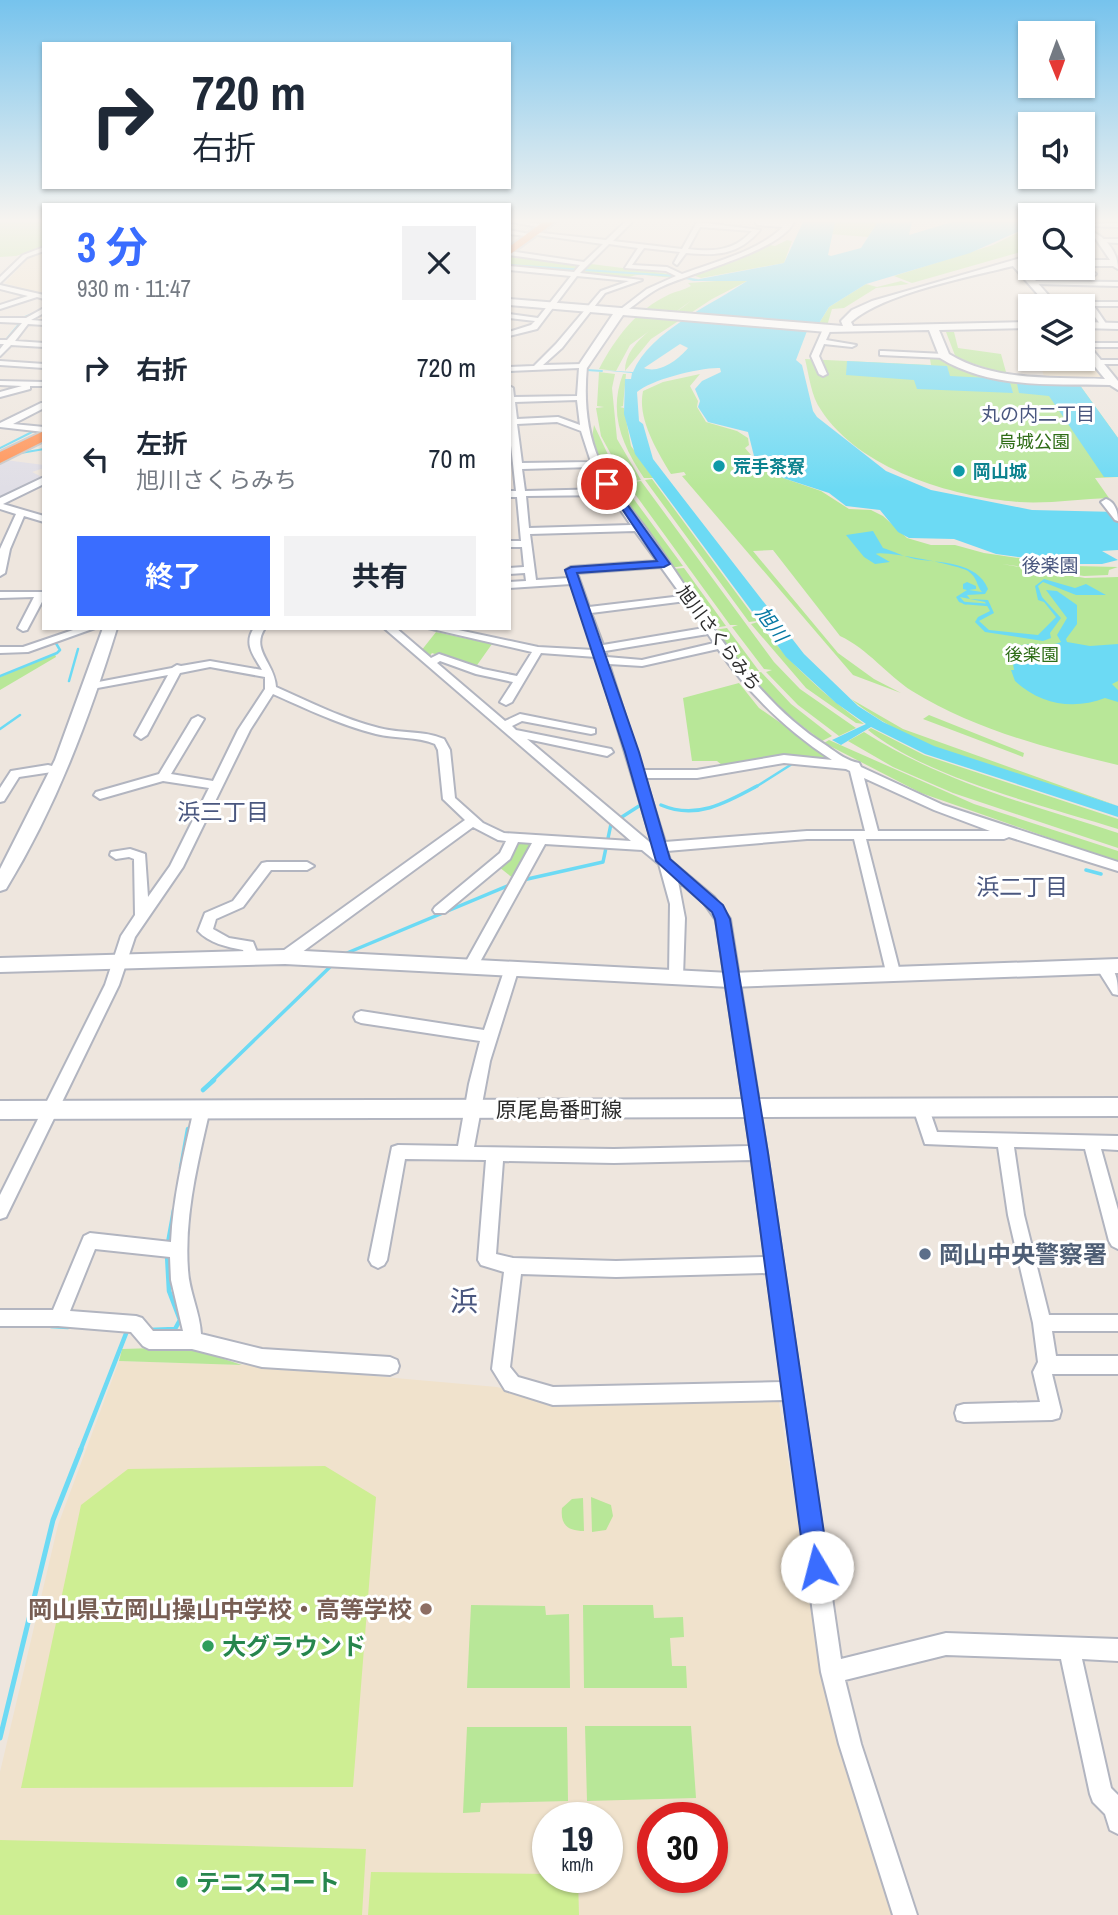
<!DOCTYPE html>
<html lang="ja">
<meta charset="utf-8">
<style>
body{margin:0;font-family:"Archivo Narrow","Noto Sans JP",sans-serif;background:#f2f2f3;color:#1f2937;height:100vh;display:flex;flex-direction:column;font-size:26px;white-space:nowrap}
*{box-sizing:border-box;margin:0}
p{font-size:23px;color:#747a83}
.icon{flex:none;width:38px;height:38px;fill:none;stroke:currentColor;stroke-width:2;stroke-linecap:round;stroke-linejoin:round}
.map{position:relative;flex:1;overflow:hidden}
.drawer{position:absolute;left:42px;top:203px;width:469px;height:427px;display:flex;flex-direction:column;background:#fff;border-radius:0px;box-shadow:0 2px 5px #0004}
.drawer>*{flex:none}
.guide{position:absolute;left:42px;top:42px;width:469px;height:147px;border-radius:0px;box-shadow:0 2px 5px #0004;background:#fff;color:#1f2937;overflow:hidden}
.needle{width:46px;rotate:179deg}
.tools{position:absolute;left:1018px;top:21px;display:grid;gap:14px}
.tools a{display:grid;place-items:center;width:77px;height:77px;border-radius:0px;background:#fff;box-shadow:0 2px 5px #0004;font-size:35px}
.speed{position:absolute;left:532px;top:1802px;display:flex;gap:14px;font-size:35px;font-weight:700;text-align:center}
.speed>*{display:grid;place-content:center;width:91px;height:91px;border-radius:50%;background:#fff;box-shadow:0 2px 5px #0004;line-height:1}
.speed small{font-size:18px;font-weight:400}
.speed .limit{border:10px solid #d22;background:#fff;color:#111}
.pin{position:absolute;display:grid;place-items:center;width:60px;height:60px;color:#fff;margin:-30px;border:4px solid #fff;border-radius:50%;box-shadow:0 2px 7px #0007}
.me{position:absolute;width:77px;margin:-38px;rotate:352deg;stroke-linejoin:round;filter:drop-shadow(0 0 5px #0008)}
.turn{display:flex;align-items:center;gap:24px;height:147px;padding:0 35px;font-size:32px}
.turn .icon{width:91px;height:91px;stroke-width:2.5}
.turn b{display:block;font-size:49px;line-height:60px}
.round{display:grid;place-items:center;flex:none;width:74px;height:74px;border-radius:0px;background:#f2f2f3}
.overview{display:flex;align-items:center;justify-content:space-between;height:119px;padding:0 35px}
h1{font-size:42px;font-weight:700;line-height:52px;color:#3a6dff}
.button{display:flex;gap:14px;margin-top:auto;padding:14px 35px}
.button a{flex:1;height:80px;border-radius:0px;background:#3a6dff;color:#fff;font-size:28px;font-weight:700;line-height:80px;text-align:center}
.button a+a{background:#f2f2f3;color:#1f2937}
ul{padding:0;list-style:none}
li{display:flex;align-items:center;gap:21px;height:91px;padding:0 35px}
li div{flex:1}
li b{display:block;font-size:26px}
li em{font-style:normal}
.map>svg:first-child{display:block}
.industrial{fill:#e0dee6}
.education{fill:#f0e2cc;fill-rule:evenodd}
.green{fill:#b8e798}
.pitch{fill:#ceee93}
.water{fill:#6cdaf4;fill-rule:evenodd}
.lines{fill:none;stroke-linecap:round;stroke-linejoin:round}
.stream-far4{stroke:#6cdaf4;stroke-width:2}
.stream-far3{stroke:#6cdaf4;stroke-width:2.5}
.stream-far2{stroke:#6cdaf4;stroke-width:3.5}
.stream-far1{stroke:#6cdaf4;stroke-width:4.5}
.stream{stroke:#6cdaf4;stroke-width:5}
.street-casing{stroke:#b2b5c0;stroke-width:4}
.secondary-casing{stroke:#b2b5c0;stroke-width:4}
.highway-casing{stroke:#c8c8c8;stroke-width:4}
.street{fill:#fff;fill-rule:evenodd}
.secondary{fill:#fff;fill-rule:evenodd}
.highway{fill:#ff9458;fill-rule:evenodd}
.route{fill:#3a6dff;stroke:#2647a6;stroke-width:2}
.culture-dot{fill:#0f9aa8;stroke:#fff;stroke-width:2.5}
.service-dot{fill:#5c6f8a;stroke:#fff;stroke-width:2.5}
.education-dot{fill:#8d6e63;stroke:#fff;stroke-width:2.5}
.leisure-dot{fill:#2e9e5b;stroke:#fff;stroke-width:2.5}
.labels{text-anchor:middle;dominant-baseline:central;stroke-width:6;stroke-linejoin:round;paint-order:stroke}
.far-park-label{font-size:18px;fill:#2f6d17;stroke:#fff}
.far-culture-label{font-size:18px;font-weight:bold;fill:#0d838f;stroke:#fff;text-anchor:start}
.far-street-label{font-size:18px;fill:#2c2c2c;stroke:#fff}
.far-neighbourhood-label{font-size:19px;fill:#4a577f;stroke:#fff}
.far-water-label{font-size:19px;font-style:italic;fill:#0779a4;stroke:#fff}
.street-label{font-size:21px;fill:#2c2c2c;stroke:#fff}
.neighbourhood-label{font-size:23px;fill:#4a577f;stroke:#fff}
.near-service-label{font-size:24px;font-weight:bold;fill:#4e5e75;stroke:#fff;text-anchor:start}
.near-education-label{font-size:24px;font-weight:bold;fill:#785e54;stroke:#fff;text-anchor:end}
.near-leisure-label{font-size:24px;font-weight:bold;fill:#27864d;stroke:#fff;text-anchor:start}
.near-quarter-label{font-size:28px;fill:#4a577f;stroke:#fff}
</style>
<div class="map">
<svg width="1118" height="1915" viewBox="0 0 1118 1915">
<rect width="100%" height="100%" fill="#eee6de"/>
<path class="industrial" d="M5 460 44 465V468L32 472 44 478 0 500V463Z"/>
<path class="education" d="M44 251V295L5 283 31 255Z
M1038 359 1092 365 1103 378 1044 376Z
M119 1361 249 1365 497 1387 544 1400 778 1396 794 1496 800 1497 826 1693 897 1915H0V1772L58 1525ZM548 1818H607V1878H548ZM653 1818H712V1878H653Z"/>
<path class="green" d="M0 222H44V247L16 256 0 257Z
M835 222H883L877 223 868 237 830 234Z
M1031 226V249L912 283 894 276 993 245Z
M787 240 792 241 784 263 701 278 689 274 766 244 775 246Z
M512 254 678 275C662 282 642 269 628 278L509 267Z
M731 280 747 281 712 299 651 339 625 371C625 338 670 319 692 300L630 345 616 371 599 369C616 337 636 310 670 294 677 291 684 290 691 286L688 283Z
M901 281 909 284 876 288 844 308 832 309 827 326 818 325 829 307 866 284 877 287Z
M946 332H954L958 348 1001 354 1006 372H1002L1013 375 962 364 996 371 956 358Z
M936 358C978 383 1031 380 1079 384L1118 438V477L1095 478 1109 498C1080 499 1047 504 1019 502 952 497 859 469 821 410 811 396 809 375 805 359L931 365 930 359Z
M599 372 615 374 612 388 617 439 641 480 626 482 601 436 596 408 604 407 597 406Z
M623 374H626L623 406 620 407 624 408 631 446 654 478H644C622 445 608 413 623 374Z
M700 374 690 386 698 401 697 407 706 422 737 431 748 438 749 445 745 448 757 462 783 478 821 491 849 509 871 510 883 516 907 538 931 545H955L984 553 1074 566 1118 567 1109 570 1108 575 1084 576 1002 564 1085 578 1118 577V765C1046 748 976 730 912 691 887 675 868 649 840 636L773 550 753 551 838 653 874 679 901 693 853 675 682 476 686 475 684 472 671 474C657 451 637 418 643 391L663 382Z
M594 425 621 482 612 483 591 444Z
M652 479 757 621 749 622 645 480Z
M641 481 774 662 800 689 856 728 839 736 798 705 766 672 772 670 764 669 732 627 738 625H730L627 483Z
M622 483 683 566 670 568 612 484Z
M684 568 726 626 713 628 672 569Z
M758 622C789 663 823 694 864 724L856 723 806 688 751 624Z
M727 628 759 671 746 674 714 630Z
M436 632 492 644 475 668 432 653 429 657 421 651Z
M55 654 56 657 0 690V677Z
M761 672 791 704 832 736 822 741 780 709 747 675Z
M739 683 759 708 838 763C797 758 762 758 722 765L717 761H692L683 698Z
M851 699 903 729 1118 806C1035 779 917 755 851 699Z
M929 715 1024 753 1023 757 923 719Z
M871 728 924 755 1118 819V829C1043 805 929 779 868 730Z
M864 732C942 782 1031 805 1118 833V848L953 793 893 767 848 741Z
M829 740 974 804 1118 851V862L921 793 824 743Z
M521 841H537L514 879 499 867 510 859 508 856 515 843Z
M188 1347 242 1365 119 1361 122 1349Z
M591 1497 611 1505 613 1516 606 1530 592 1532Z
M583 1498 584 1531C568 1531 560 1525 562 1508L572 1499Z
M471 1605 545 1606 546 1615 569 1614 570 1688H467Z
M583 1605H653L654 1618 683 1617 684 1637 670 1638 672 1666H686L687 1688H584Z
M585 1726H691L696 1798 587 1801Z
M467 1727H567L568 1801 481 1803 480 1812 463 1813Z"/>
<path class="pitch" d="M325 1466 376 1497 353 1787 21 1788 81 1505 128 1469Z
M0 1840 366 1849 362 1915H0Z
M371 1872 548 1874V1878H578L579 1915H368Z"/>
<path class="water" d="M803 222H835L828 255 831 256 861 248 877 223 912 222 909 235 952 222H1031V226L970 253 866 284 829 307 818 325 807 331 796 360 802 365 813 411 817 417 886 471 931 490 1032 510 1118 512V550L1102 551 1118 560 1102 564H1071L996 554 954 539 909 538 898 532 880 510 846 506 829 493 783 478 755 460 748 432 708 422 698 407 700 401 695 389 702 381 721 372 720 368C701 367 650 380 637 392L639 421 643 424 653 459 683 498 804 654 858 706 883 722 934 746 1118 806V817L925 754 871 727 841 745 832 740 866 724 836 703 786 657 635 454 624 414 625 379H631L632 373 599 370 633 372C650 331 713 304 747 281H689L784 263ZM680 344 688 348C678 360 659 374 644 368Z
M847 361 947 366 950 376 1009 379 1013 393 917 389 914 380 846 375Z
M1016 379 1079 384 1118 438V477H1104L1049 396 1019 393Z
M873 531 883 548C893 551 905 557 915 559 939 563 977 561 988 589L985 594 967 595 970 599 988 600 994 613 979 621 989 630 1038 635 1056 617 1044 602 1038 600 1035 586 1044 579 1075 588 1086 584 1106 595H1076L1043 582 1038 586 1042 597 1061 618 1050 633 1051 638 1043 641 985 632 975 622 978 617 990 611 985 602 960 597 967 605 959 602 956 597 967 590 963 589V584L967 582 976 586V589L969 590 982 592C976 585 978 578 968 571 958 565 882 550 876 554L890 562 875 564 864 557 846 535Z
M1046 590 1057 591 1077 605V624L1066 639 1067 642 1090 646 1118 644V681L1112 684 1118 690V702L1105 698C1074 710 1041 705 1015 681L1011 670H1014L1013 664 1008 661C1017 633 1040 651 1061 642L1057 635 1067 618Z"/>
<g class="lines">
<path class="stream-far4" d="M543 237 550 238
M509 265 676 276
M685 278 697 280
M0 347 25 317 44 309
M553 369H568
M587 370 602 371
M509 372 521 370
M0 448 36 430
M15 454 44 449"/>
<path class="stream-far3" d="M964 603 989 605
M0 676 57 653 60 650 54 640
M69 681 78 649
M0 729 20 715
M754 788 792 764"/>
<path class="stream-far2" d="M661 805C696 820 726 803 757 786
M1086 870 1101 874
M523 880 603 862 611 824 639 806
M347 953 512 884
M212 1081 331 966"/>
<path class="stream-far1" d="M203 1090 214 1080
M181 1168 188 1129
M168 1243 174 1210
M51 1326 68 1327
M149 1330 175 1329 180 1320 169 1291 167 1255
M80 1451 127 1331"/>
<path class="stream" d="M0 1738 53 1520 81 1449"/>
<defs>
<path id="street" d="M511 222H529L547 226 544 228Z
M625 222H632L613 241 682 249 697 222 760 230C739 255 717 256 686 253L677 265 674 263 680 252 644 248 632 265 667 267 682 274C714 262 757 252 783 227L757 225 755 222H794C779 252 691 272 659 288 645 295 633 308 619 315L617 312 647 289 676 276 666 271 625 268 638 248 609 244 580 273 642 280 605 293 562 348 543 365 583 364 587 366C584 399 586 430 599 460 610 485 629 506 644 526 698 600 745 695 827 746 837 753 847 761 859 763L861 767 943 805 1118 862V871L1009 837 1004 839H866L901 976 899 980H889L887 976 854 839H807L667 851 670 860 714 897 730 919 767 1153 841 1659 946 1633 1118 1639V1661L1082 1659 1111 1788 1118 1795V1834L1110 1830 1105 1814 1093 1802 1090 1794 1061 1659 946 1655 845 1680 861 1744 917 1915H893L839 1744 821 1672 784 1400 553 1405 505 1390 492 1369 504 1272 481 1265 478 1260 486 1160 405 1159 387 1260 384 1265 378 1268 372 1265 369 1260 392 1147 398 1145 458 1146 469 1084 480 1041 361 1023 356 1021 354 1017 356 1013 361 1011 484 1030 504 971 511 966 518 971 490 1061 474 1147 614 1149 750 1146 716 920 704 903 678 881 685 918 683 977 681 981H671L669 977 670 904 659 864 642 850 545 844 475 971 470 972 463 967 532 843 518 842 510 859 445 913H435L433 910 435 907 500 853 506 841 498 840 473 827 290 961H280L278 957 280 953 465 820 443 799 438 750 435 744C417 736 395 739 376 734 340 725 307 709 273 694L250 730 183 867 135 937 119 985 6 1217 0 1219V1195L105 985 121 936 135 915 134 859 129 857 116 859 110 855 111 852 130 849 145 854 148 897 170 866 209 788 163 781 100 799 94 795 96 792 159 774 192 719 198 716 204 719 171 774 213 781 238 730 265 689V677L210 667 180 673 147 735 141 739 135 735 168 675 92 689 88 688V684L172 668 177 665 181 666 210 661 262 670C254 656 243 644 254 628H265C250 650 275 663 276 687 310 702 343 719 379 728 401 734 423 730 444 739L450 750 455 798 483 823 504 833 631 841 384 628H396L431 658 439 654 483 669 517 676 532 652 428 628H449L538 647 594 650 571 584 509 588V582L526 581 525 573 509 574V568L524 567 522 547H509V541H521L517 497H509V491H516L509 427V386L513 388 514 397 577 396 579 368 509 371V367L534 366 556 344 601 291 629 281 577 276 537 329 509 336V332L531 325 535 321 509 318V314L538 318 571 276 509 270V266L574 272 580 265 509 255V251L584 262 603 244 530 234 533 232 606 240ZM700 227 752 231C734 251 714 252 688 249ZM577 400 580 425 558 417 517 419 515 402ZM557 422 581 431 591 462 522 463 517 424ZM593 467 607 489 525 491 522 469ZM610 495 631 525 529 528 526 496ZM635 531 657 561 571 567 566 570 569 578 536 580 530 534ZM661 567 682 596 589 607 577 573ZM686 601 704 628 603 645 591 613ZM708 634 714 643 642 660 607 657 605 651ZM718 649C749 694 786 730 832 760L784 755 697 770H642L609 664 642 666ZM541 653 596 657 653 845 527 739 607 756 613 752 611 749 516 730 512 726 522 721 591 734 595 733V729L520 714 505 721 437 663 440 661 476 674 513 682 500 702 506 705 512 702ZM784 763 846 769 850 771 865 831H807L665 842 645 778H697ZM864 778 934 810 990 831H878ZM752 1160 765 1257 616 1261 513 1258 496 1254 503 1161 614 1163ZM767 1273 782 1382 553 1387 518 1377 510 1367 521 1274 616 1277Z
M1118 223V227L1090 226 1093 224Z
M509 230 529 234 526 236 509 234Z
M1102 239H1118V243L1100 242Z
M44 247V251L27 257 0 283V277L23 255Z
M1026 271 1093 272 1096 274 1093 276 1024 274Z
M1034 281 1118 282V286L1032 284Z
M0 285 44 295V299L37 297 0 309V305L28 296 0 289Z
M1085 297 1091 302H1118V306H1094L1109 328H1103L1087 306H1051L1048 304 1051 302H1084L1082 299Z
M44 308V313L31 320 44 321V325L28 324 15 341 44 343V347L11 345 0 356V349L4 344H0V340H7L22 323 0 322V318H26Z
M827 327 831 329 826 340 856 345 852 347 824 344 819 356 827 374 823 376 819 374 811 356 823 329Z
M1083 343H1118V347H1083Z
M883 351 944 354 948 356 944 358 880 355V351Z
M1094 360H1118V364H1094Z
M0 361 44 364V368L0 365Z
M0 381 44 382V386H30V389L0 397V392L22 386 0 385Z
M41 403H44V408L13 424 44 427V432L0 427V423Z
M44 477V484L3 504 44 516V522L24 516 10 549 5 573 0 576V549L16 514 0 509V498Z
M1106 499C1115 502 1118 512 1118 521L1115 520 1101 502Z
M0 592H44V598L27 630 23 631 18 628 34 597 0 598Z
M79 628H95L28 652 0 653V647H23Z
M48 765 52 766 54 769 52 772 19 777 4 801 0 802V788L11 771Z
M267 862H307L314 866 307 870H271L243 907 216 919 213 929 229 938 253 942 259 957 252 962 247 961 243 950C227 947 209 943 198 931L205 913 233 901 262 863Z
M1103 962C1117 967 1118 982 1118 995L1113 994 1096 967Z
M921 1102 927 1103 937 1132 1118 1136V1150L1101 1149 1118 1210V1249L1112 1246 1109 1241 1085 1149 1014 1147 1024 1215 1049 1315H1118V1331H1052L1056 1356H1118V1374H1052L1061 1411 1059 1418 1052 1420 964 1422 957 1420 955 1413 957 1406 964 1404 1040 1402 1033 1372 1038 1362 1033 1323 1008 1215 998 1147 925 1144 913 1108 915 1103Z
M202 1103 208 1104 210 1109C198 1161 184 1216 188 1270 189 1292 200 1312 201 1334L262 1349 390 1357 397 1360 399 1366 397 1372 390 1375 262 1367 192 1349H149L143 1346 131 1332 58 1326H0V1310H53L84 1236 90 1233 171 1242C173 1197 184 1153 194 1109L196 1104ZM95 1249 170 1257 171 1280 183 1331H153L142 1318 136 1316 70 1311Z"/>
<path id="secondary" d="M1088 230C1104 235 1118 251 1118 269L1113 266H1083V260H1110L1095 238 1085 235Z
M1031 255V261L1021 264 1058 306H1048L1013 266C969 277 884 293 851 322L853 326 1031 322V328L939 330 949 354C995 382 1053 377 1105 379L1083 352V342L1087 343 1118 381V390L1110 385C1053 384 990 389 940 358L929 330 827 332 623 315 587 368 583 369 578 366 613 314 509 305V299L843 326 841 321 852 310 872 301Z
M1083 322 1118 323V329L1083 328Z
M103 628H117C89 719 56 807 6 889L0 891V869L55 760Z
M285 950 730 973 1118 959V973L730 987 285 964 0 972V958Z
M1118 1098V1116L0 1119V1101Z"/>
<path id="highway" d="M543 222H555L509 255V247Z
M44 431V441L0 463V452Z"/>
</defs>
<use href="#street" class="street-casing"/>
<use href="#secondary" class="secondary-casing"/>
<use href="#highway" class="highway-casing"/>
<use href="#street" class="street"/>
<use href="#secondary" class="secondary"/>
<use href="#highway" class="highway"/>
</g>
<linearGradient id="sky" x2="0" y2="1"><stop stop-color="#76c3ed"/><stop offset="0.45" stop-color="#f7f4f0"/><stop offset="1" stop-color="#f7f4f0" stop-opacity="0"/></linearGradient>
<rect width="1118" height="490" fill="url(#sky)"/>
<path class="route" d="M604 482H611L670 564 664 567 577 573 639 752 670 859 723 905 730 919 768 1153 829 1567 825 1576 817 1579 809 1576 805 1567 750 1153 715 919 712 912 656 861 625 752 565 570 571 567 657 561Z"/>
<g class="culture-dot">
<circle cx="719" cy="466" r="7"/>
<circle cx="959" cy="471" r="7"/>
</g>
<circle class="service-dot" cx="925" cy="1254" r="7"/>
<circle class="education-dot" cx="426" cy="1609" r="7"/>
<g class="leisure-dot">
<circle cx="208" cy="1646" r="7"/>
<circle cx="182" cy="1882" r="7"/>
</g>
<g class="labels">
<g class="far-park-label">
<text x="1034" y="441">烏城公園</text>
<text x="1032" y="654">後楽園</text>
</g>
<g class="far-culture-label">
<text x="733" y="466">荒手茶寮</text>
<text x="973" y="471">岡山城</text>
</g>
<g class="far-street-label">
<text transform="translate(719 638) rotate(53)">旭川さくらみち</text>
</g>
<g class="far-neighbourhood-label">
<text x="1038" y="414">丸の内二丁目</text>
<text x="1050" y="565">後楽園</text>
</g>
<g class="far-water-label">
<text transform="translate(772 624) rotate(53)">旭川</text>
</g>
<g class="street-label">
<text x="559" y="1109">原尾島番町線</text>
</g>
<g class="neighbourhood-label">
<text x="223" y="811">浜三丁目</text>
<text x="1022" y="886">浜二丁目</text>
</g>
<g class="near-service-label">
<text x="939" y="1254">岡山中央警察署</text>
</g>
<g class="near-education-label">
<text x="412" y="1609">岡山県立岡山操山中学校・高等学校</text>
</g>
<g class="near-leisure-label">
<text x="222" y="1646">大グラウンド</text>
<text x="196" y="1882">テニスコート</text>
</g>
<g class="near-quarter-label">
<text x="464" y="1301">浜</text>
</g>
</g>
</svg>
<div class="tools">
<a><svg class="needle" viewBox="-14 -14 28 28"><path d="M0-13l5 13h-10z" fill="#e53935"/><path d="M0 13l5-13h-10z" fill="#747a83"/></svg></a>
<a><svg class="icon" aria-label="sound" viewBox="0 0 24 24"><path d="M4 9h4l5-4v14l-5-4H4zM17 9q2 3 0 6"/></svg></a>
<a><svg class="icon" aria-label="search" viewBox="0 0 24 24"><circle cx="10" cy="10" r="6"/><path d="M15 15l6 6"/></svg></a>
<a><svg class="icon" aria-label="layers" viewBox="0 0 24 24"><path d="M12 4l9 5-9 5-9-5zM3 14l9 5 9-5"/></svg></a>
</div>
<div class="speed"><div>19<small>km/h</small></div><div class="limit">30</div></div>
<div class="pin" style="left:607px;top:484px;background:#d93025"><svg class="icon" aria-label="arrive" viewBox="0 0 24 24"><path d="M6 21V4h12l-3 4 3 4H6"/></svg></div>
<svg class="me" style="left:817px;top:1567px" viewBox="-20 -20 40 40"><circle r="19" fill="#fff"/><path d="M0-13L10 11 0 6-10 11z" fill="#3a6dff"/></svg>
<div class="guide">
<div class="turn"><svg class="icon" aria-label="right" viewBox="0 0 24 24"><path d="M7 20v-9h11M14 6l5 5-5 5"/></svg><div><b>720 m</b>右折</div></div>
</div>
<section class="drawer">
<div class="overview"><div><h1>3 分</h1><p>930 m · 11:47</p></div><a class="round"><svg class="icon" aria-label="close" viewBox="0 0 24 24"><path d="M6 6l12 12M18 6L6 18"/></svg></a></div>
<ul>
<li><svg class="icon" aria-label="right" viewBox="0 0 24 24"><path d="M7 20v-9h11M14 6l5 5-5 5"/></svg><div><b>右折</b></div><em>720 m</em></li>
<li><svg class="icon" aria-label="left" viewBox="0 0 24 24"><path d="M17 20v-9H6M10 6l-5 5 5 5"/></svg><div><b>左折</b><p>旭川さくらみち</p></div><em>70 m</em></li>
</ul>
<div class="button"><a>終了</a><a>共有</a></div>
</section>
</div>
